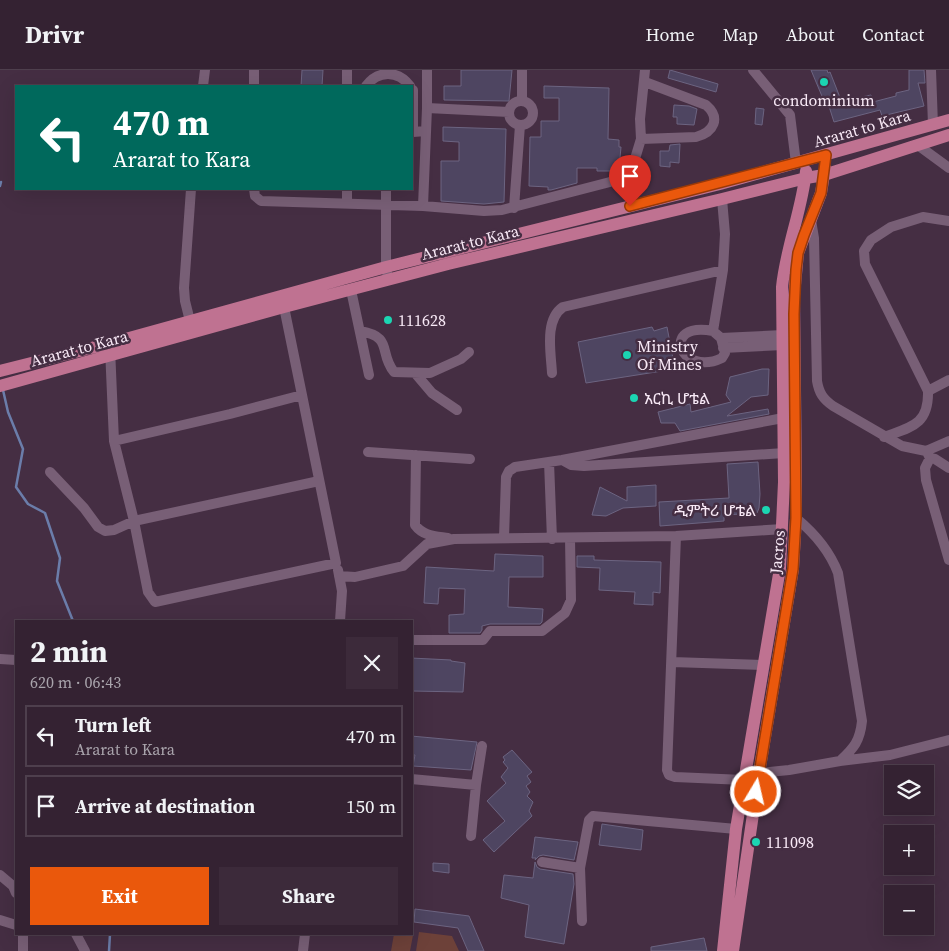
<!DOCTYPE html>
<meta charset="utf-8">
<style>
body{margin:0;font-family:"Source Serif 4","Noto Sans Ethiopic",serif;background:#3c2a3a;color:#f1f3f6;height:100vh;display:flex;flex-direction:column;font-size:19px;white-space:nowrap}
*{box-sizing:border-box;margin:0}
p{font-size:16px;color:#a9a4ac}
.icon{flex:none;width:28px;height:28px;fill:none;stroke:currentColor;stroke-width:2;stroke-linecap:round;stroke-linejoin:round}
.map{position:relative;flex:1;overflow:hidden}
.drawer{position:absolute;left:15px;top:550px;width:398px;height:315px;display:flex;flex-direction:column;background:#342232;border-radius:0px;box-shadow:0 5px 20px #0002,0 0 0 1px #4e3f4d}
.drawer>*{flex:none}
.hud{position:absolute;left:15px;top:15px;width:398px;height:105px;border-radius:0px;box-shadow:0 5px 20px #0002,0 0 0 1px #4e3f4d;background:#00695c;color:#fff;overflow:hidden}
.controls{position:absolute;left:884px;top:695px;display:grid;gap:10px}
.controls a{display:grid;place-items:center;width:50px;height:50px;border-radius:0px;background:#342232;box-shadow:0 5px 20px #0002,0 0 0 1px #4e3f4d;font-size:25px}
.pin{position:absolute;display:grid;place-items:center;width:42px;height:42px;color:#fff;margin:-51px -21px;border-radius:50% 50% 50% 0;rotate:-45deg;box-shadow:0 0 5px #0007}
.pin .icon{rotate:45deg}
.me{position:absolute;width:55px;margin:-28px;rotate:9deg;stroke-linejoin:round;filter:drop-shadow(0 0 4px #0008)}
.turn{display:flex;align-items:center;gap:18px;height:105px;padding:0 15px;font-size:22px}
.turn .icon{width:65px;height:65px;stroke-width:2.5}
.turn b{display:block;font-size:35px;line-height:42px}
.round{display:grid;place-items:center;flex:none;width:52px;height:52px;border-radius:0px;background:#3c2a3a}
.headline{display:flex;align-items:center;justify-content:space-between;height:85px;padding:0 15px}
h1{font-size:30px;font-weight:700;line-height:38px}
.action{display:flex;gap:10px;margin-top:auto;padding:10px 15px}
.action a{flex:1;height:58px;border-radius:0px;background:#ea580c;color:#fff;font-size:20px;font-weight:700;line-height:58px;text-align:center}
.action a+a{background:#3c2a3a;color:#f1f3f6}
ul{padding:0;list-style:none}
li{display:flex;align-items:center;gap:15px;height:62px;margin:0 10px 8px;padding:0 5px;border:2px solid #4e3f4d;border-radius:0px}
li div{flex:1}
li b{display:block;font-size:19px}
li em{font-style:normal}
header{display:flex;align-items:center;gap:30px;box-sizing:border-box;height:70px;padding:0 25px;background:#342232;border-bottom:1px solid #4e3f4d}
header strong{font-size:24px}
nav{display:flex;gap:28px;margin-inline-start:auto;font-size:18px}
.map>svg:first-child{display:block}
.green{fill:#6d4139}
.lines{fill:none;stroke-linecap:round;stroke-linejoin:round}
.stream{stroke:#6b7daa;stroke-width:2.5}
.building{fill:#4e4561;stroke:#6c6481}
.minor{stroke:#785f76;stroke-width:10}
.major{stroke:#bf7291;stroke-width:12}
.route-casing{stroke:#983908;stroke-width:12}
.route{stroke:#ea580c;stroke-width:9}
.poi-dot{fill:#1bd5b2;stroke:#452e43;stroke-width:2}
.labels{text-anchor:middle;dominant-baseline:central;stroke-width:5;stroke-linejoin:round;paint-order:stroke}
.poi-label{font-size:16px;fill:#f8e9f6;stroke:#452e43;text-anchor:start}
.street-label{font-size:16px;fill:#f8e9f6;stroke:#452e43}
</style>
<header>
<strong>Drivr</strong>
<nav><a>Home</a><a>Map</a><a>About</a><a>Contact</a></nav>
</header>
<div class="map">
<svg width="949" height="881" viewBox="0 0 949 881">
<rect width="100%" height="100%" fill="#452e43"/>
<path class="green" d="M411 860H414L410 881H391L394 864H411Z
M419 862 452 866 459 881H416Z"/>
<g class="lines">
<path class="stream" d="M0 116 1 112
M3 320 8 342 23 379 16 417 28 434 45 443 60 488 57 511 73 551
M109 881 110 864"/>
</g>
<path class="building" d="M302 0H323L322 16H301Z
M461 0H512L509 31 444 30V16H461Z
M670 0 718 14 716 22 668 8Z
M811 0H827L828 3 830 2 841 30 852 27V29L871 25 873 32 896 26V23L909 20V0H924L925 13H918L924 36 882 46 880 40 834 52 827 30 824 31Z
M544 16 609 18 608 69 619 70V77H621L619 99H612V101H597V98H577V113L551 120H548V117L529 116 530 67H541V51H559V28H544Z
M674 35 689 36 697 39 694 55 677 54V47H673Z
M756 38 764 39 762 55 755 54Z
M443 57 506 59 504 132 484 134 441 131V91H459V72L443 71Z
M680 74 679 93 670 92V97L660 96V81H669L670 75Z
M652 257 654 261 667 257 675 299 586 313 578 272Z
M762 299H769L768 325 751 327 727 346 768 339 769 344 680 361 675 353H661L658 342 690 334 691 342 731 332 726 325 730 307Z
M758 392 760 424 759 438 757 443 724 445V451L660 456 659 432 729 428 727 394Z
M656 415V436L623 438 606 446 592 445 600 417 627 431V417Z
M495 484 543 486V507H509L508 537 543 539 542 552 540 554H490L482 556V560L480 563H449V545L464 544 465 519 439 518 438 534 424 533 426 497 494 501Z
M577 486H594V490L661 492 660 523 653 522V535L634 534 635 522 599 520 600 498 577 497Z
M411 588 451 590V591L465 593 463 622 411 621Z
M411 666 477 672 471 700 413 696 415 685H411Z
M512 680 532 702 527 706 531 712 526 716 530 722 527 726 533 732 529 741 532 746 494 782 483 770 505 751 487 731 506 713 501 707 508 698 503 692 505 690 503 687Z
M602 754 643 760 641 780 599 775Z
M535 767 578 772 574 790 543 785 539 786 535 790 536 788H532Z
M535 792 537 797 540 799 573 804 574 814 564 874 525 867 529 835 501 828 504 805 533 808Z
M433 793 449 794V803L433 801Z
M415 839 469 846 484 881H468L458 858 414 852Z
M704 868 707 881H651V877Z"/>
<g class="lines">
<path class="minor" d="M254 0V16
M347 0V16
M753 0 790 45 796 93
M931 0 933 55
M203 16 205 0
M366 16C378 0 398 0 410 16
M413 20V62L426 61
M522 31V0
M509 43a12 12 0 1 1 24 0a12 12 0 1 1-24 0Z
M427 38 509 42
M641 69 696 67C714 62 721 48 706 35L645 12
M919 76 949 98
M254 119 255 126 261 131 423 136 484 141 502 140 610 112 626 103 634 92 641 69 640 49 645 0
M347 119V133
M386 119V197L387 203
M423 136 427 38V0
M514 138 520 55
M811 150 814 168 817 311C819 323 823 329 833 336L902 376 926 381 949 371
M351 220 369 305
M284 237 302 325
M190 251 185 231 184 218 191 119
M360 261C394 267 378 282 394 302L430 303 461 289 469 282
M713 261C659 251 680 308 722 288L725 283 721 268 713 261 723 200
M721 268 783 265
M110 278 114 371 134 451 148 522 155 532 336 493 302 325 230 344 114 371
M723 278 783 275
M415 303 432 323 457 340
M552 303C551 283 544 250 563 237L723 200 725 164 722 129
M928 321 949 310
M884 367C911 357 929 355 928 321L865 194 864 181 871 170 891 157 923 147 949 151
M368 382 470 389
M928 384 930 388 935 389 949 398
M416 385 415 455C423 466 435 466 448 468
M930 388 925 398 926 410 949 490
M562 390 571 395 584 396 784 383
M549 392 552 469
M50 402 84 438 98 457 105 461 114 460 134 451 319 411
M796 448C813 462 830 482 838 503L862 651C860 671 854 678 840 691
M676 466 667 700 669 705 675 707 744 710
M504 468 506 407 509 401 515 397 562 390 783 348
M338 500 342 521 340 551
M339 506 355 507 403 496 427 474 454 469 676 466 783 459
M411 570H483L490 561H542L565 543 571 530 570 468
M0 589 16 590
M672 592 763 595
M759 703 789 700 840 691 890 685 949 670
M411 709 476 715
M471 766 476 715 482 676
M542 792 580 798 589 750 593 746 736 759
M580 798 582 851
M0 805 13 816 16 823
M0 850 16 855
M76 864 85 881
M23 881V864
M303 881 305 864"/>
<path class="major" d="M0 301 111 273 386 197 720 114 949 50
M0 316 284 237 448 194 722 129 806 108 824 105 949 65
M723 881 736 759 780 498 784 412 782 217C786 177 802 140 806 101
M733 881 759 703 793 499 796 448V412L794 226 798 183 821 123 825 98"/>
</g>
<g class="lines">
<defs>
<path id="route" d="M630 136 826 85 821 123 804 165 798 183 796 200 794 244 796 448 793 499 756 722"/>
</defs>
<use href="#route" class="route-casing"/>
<use href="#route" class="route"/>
</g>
<g class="poi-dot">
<circle cx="824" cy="12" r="5"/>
<circle cx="388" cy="250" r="5"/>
<circle cx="627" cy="285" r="5"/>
<circle cx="634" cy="328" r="5"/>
<circle cx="766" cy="440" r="5"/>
<circle cx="756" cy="772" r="5"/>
</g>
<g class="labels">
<g class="poi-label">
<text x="824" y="30" text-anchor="middle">condominium</text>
<text x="398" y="250">111628</text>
<text x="637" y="276">Ministry<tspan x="637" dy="18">Of Mines</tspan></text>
<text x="644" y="328">አርኪ ሆቴል</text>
<text x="756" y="440" text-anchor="end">ዲምትሪ ሆቴል</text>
<text x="766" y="772">111098</text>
</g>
<g class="street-label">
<text transform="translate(862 58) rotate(-16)">Ararat to Kara</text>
<text transform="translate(470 172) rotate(-14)">Ararat to Kara</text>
<text transform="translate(79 278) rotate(-15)">Ararat to Kara</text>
<text transform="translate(777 482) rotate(-85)">Jacros</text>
</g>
</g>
</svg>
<div class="controls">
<a><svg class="icon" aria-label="layers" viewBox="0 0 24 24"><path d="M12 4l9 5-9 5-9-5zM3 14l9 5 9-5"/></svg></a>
<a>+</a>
<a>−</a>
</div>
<div class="pin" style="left:630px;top:136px;background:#d93025"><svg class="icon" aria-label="arrive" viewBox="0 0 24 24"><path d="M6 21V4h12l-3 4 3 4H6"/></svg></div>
<svg class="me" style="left:756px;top:722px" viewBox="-20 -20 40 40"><circle r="17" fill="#ea580c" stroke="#fff" stroke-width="3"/><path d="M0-11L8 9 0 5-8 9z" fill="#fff"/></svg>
<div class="hud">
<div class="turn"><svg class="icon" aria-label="left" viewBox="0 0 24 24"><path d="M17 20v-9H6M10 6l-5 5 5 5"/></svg><div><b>470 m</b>Ararat to Kara</div></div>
</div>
<section class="drawer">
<div class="headline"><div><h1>2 min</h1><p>620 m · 06:43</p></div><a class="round"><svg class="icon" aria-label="close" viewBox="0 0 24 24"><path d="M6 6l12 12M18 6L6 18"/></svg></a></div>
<ul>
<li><svg class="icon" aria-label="left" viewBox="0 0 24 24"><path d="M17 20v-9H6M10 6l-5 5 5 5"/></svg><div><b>Turn left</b><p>Ararat to Kara</p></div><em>470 m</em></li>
<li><svg class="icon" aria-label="arrive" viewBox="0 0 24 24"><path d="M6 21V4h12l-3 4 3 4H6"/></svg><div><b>Arrive at destination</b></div><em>150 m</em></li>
</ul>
<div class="action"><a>Exit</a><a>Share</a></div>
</section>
</div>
